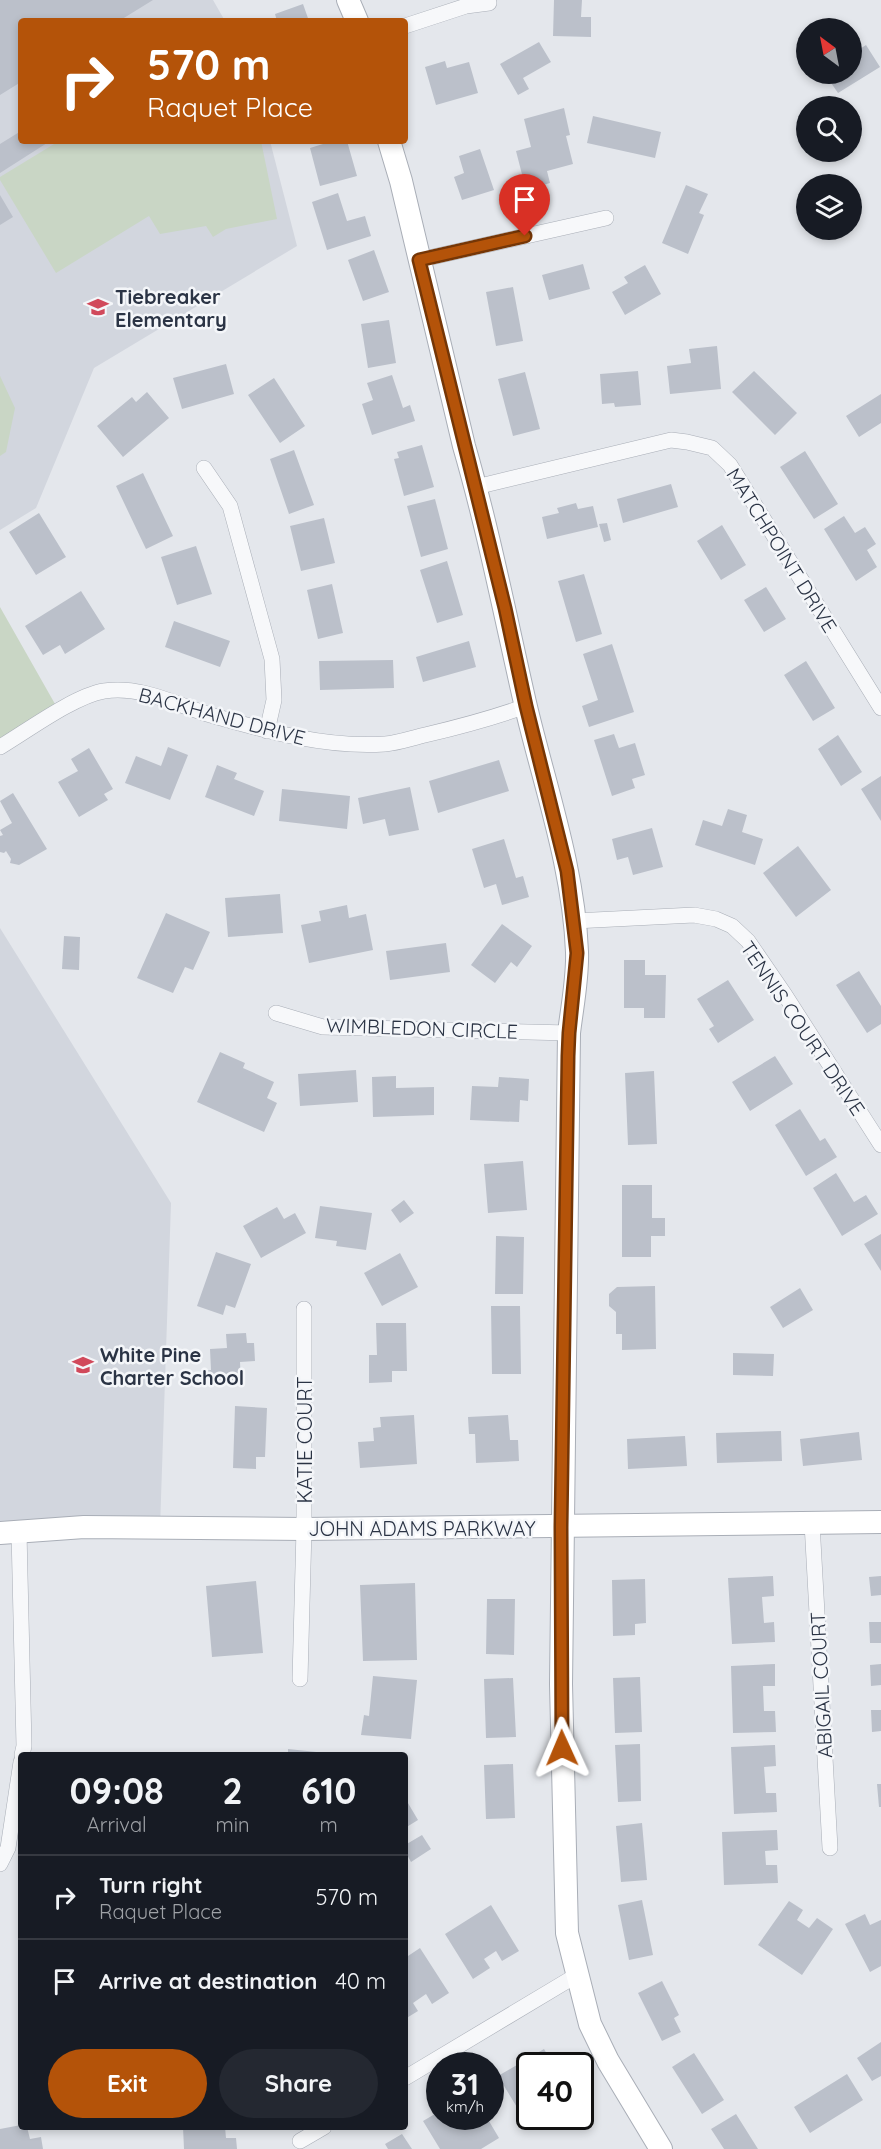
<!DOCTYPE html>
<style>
body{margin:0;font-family:Quicksand,sans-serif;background:#242831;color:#f1f3f6;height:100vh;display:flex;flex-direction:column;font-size:22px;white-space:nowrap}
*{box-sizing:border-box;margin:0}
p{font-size:20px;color:#9ea1a6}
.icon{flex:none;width:33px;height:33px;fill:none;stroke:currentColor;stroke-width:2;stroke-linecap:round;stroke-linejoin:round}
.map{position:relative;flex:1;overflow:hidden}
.panel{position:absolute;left:18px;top:1752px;width:390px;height:378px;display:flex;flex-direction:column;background:#171b24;border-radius:6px;box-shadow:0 3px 9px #0003}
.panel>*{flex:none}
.top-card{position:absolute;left:18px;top:18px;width:390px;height:126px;border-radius:6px;box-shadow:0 3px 9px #0003;background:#b45309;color:#fff;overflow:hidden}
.needle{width:39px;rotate:328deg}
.tools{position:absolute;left:796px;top:18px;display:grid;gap:12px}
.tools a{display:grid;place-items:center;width:66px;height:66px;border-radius:50%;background:#171b24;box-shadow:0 3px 9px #0003;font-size:30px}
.speed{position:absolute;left:426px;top:2052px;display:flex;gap:12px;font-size:30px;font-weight:700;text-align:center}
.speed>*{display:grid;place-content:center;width:78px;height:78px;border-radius:50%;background:#171b24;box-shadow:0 3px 9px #0003;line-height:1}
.speed small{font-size:15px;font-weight:400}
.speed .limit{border:3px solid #111;border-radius:9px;background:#fff;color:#111}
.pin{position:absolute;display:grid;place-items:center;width:51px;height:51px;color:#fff;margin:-62px -26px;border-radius:50% 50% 50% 0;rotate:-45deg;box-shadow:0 0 6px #0007}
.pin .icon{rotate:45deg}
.me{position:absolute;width:66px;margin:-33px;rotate:359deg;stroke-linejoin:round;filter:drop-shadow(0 0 4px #0008)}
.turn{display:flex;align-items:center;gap:21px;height:126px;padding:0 30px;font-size:27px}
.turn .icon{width:78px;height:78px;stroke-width:2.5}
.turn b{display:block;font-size:42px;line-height:51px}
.eta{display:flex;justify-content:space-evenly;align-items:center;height:102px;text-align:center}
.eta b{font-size:36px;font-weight:700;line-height:42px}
.cta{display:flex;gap:12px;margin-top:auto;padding:12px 30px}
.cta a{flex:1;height:69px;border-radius:36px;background:#b45309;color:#fff;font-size:24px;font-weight:700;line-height:69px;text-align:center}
.cta a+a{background:#242831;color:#f1f3f6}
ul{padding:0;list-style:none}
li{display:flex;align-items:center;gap:18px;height:84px;padding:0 30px;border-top:2px solid #363941}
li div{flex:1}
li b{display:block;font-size:22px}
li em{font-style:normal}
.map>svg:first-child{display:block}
.built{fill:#d2d6de}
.green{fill:#c9d6c5}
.building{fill:#bbc0ca}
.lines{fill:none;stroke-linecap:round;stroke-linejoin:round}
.street-casing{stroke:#a9aeb7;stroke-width:16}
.secondary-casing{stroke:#a9aeb7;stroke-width:24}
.street{stroke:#f7f8fa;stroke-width:15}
.secondary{stroke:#fff;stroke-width:22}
.route-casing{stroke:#753606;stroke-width:15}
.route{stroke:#b45309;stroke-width:10}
.labels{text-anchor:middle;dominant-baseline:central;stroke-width:5;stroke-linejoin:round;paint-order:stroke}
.poi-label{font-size:20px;font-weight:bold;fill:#2b3445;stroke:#f4f6f9;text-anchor:start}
.street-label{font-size:20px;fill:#2b3445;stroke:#f4f6f9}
</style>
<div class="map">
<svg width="881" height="2149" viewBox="0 0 881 2149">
<rect width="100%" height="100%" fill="#e4e7ec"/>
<path class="built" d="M0 0H213L225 21H21V141H270L297 246 94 368 36 508 0 530Z
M0 928 171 1203 160 1528 0 1527Z"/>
<path class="green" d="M59 141H261L277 219 226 229 213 237 206 226 160 234 149 216 56 273 0 180V177Z
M0 376 15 408 6 452 0 456Z
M0 607 59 711 0 748Z"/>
<path class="building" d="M0 0H153L119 21H21V82L0 95Z
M554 0H582L581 17H591V37L553 36Z
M303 4 309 21H277L275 14Z
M539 42 551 62 523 78 529 89 518 95 500 64Z
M866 45 880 67 838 93 825 74H852V54Z
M445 61 447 68 469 62 478 93 436 105 425 67Z
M564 108 570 135 566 136 573 164 547 171 550 183 526 190 516 151 531 147 524 119Z
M593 116 661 132 655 158 587 143Z
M21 131V141H45L47 143 0 173V144Z
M322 141H347L357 176 320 186 310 148 323 144Z
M480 149 494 190 462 200 454 177 464 173 459 156Z
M686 185 708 194 699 213 704 215 688 254 662 243Z
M338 193 347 221 365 216 371 236 327 250 312 202Z
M0 195 13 217 0 225Z
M374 250 389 292 363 301 348 260Z
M583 264 590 289 549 300 542 275Z
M645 265 661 294 625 315 612 292 628 283 624 277Z
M513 287 523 341 496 346 486 292Z
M389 320 396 363 368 368 361 324Z
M717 346 721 389 670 394 667 366 691 363 689 349Z
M226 364 234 394 182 409 173 378Z
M638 371 641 405 615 407 614 403 602 404 600 374Z
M754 371 797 413 775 435 732 392Z
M525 372 540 429 513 436 498 379Z
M392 375 403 408 410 405 415 421 372 435 362 404 373 400 367 383Z
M274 378 305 426 280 443 248 395Z
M147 392 169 418 123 457 97 426 132 397 136 402Z
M881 394V423L859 437 846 416Z
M422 445 434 487 404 496 394 459 399 458 397 452Z
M294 450 314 505 289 514 270 459Z
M805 451 838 504 814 519 780 467Z
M143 473 173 536 146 549 116 486Z
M671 484 678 507 623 523 617 499Z
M435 499 448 549 421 557 407 506Z
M576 503 578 509 593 506 598 527 547 539 542 517 559 513 557 508Z
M39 513 66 557 36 575 9 532Z
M844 516 855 533 865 527 876 544 867 550 877 567 856 581 824 529Z
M324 518 335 563 301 571 290 526Z
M607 523 611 540 604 542 599 524Z
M722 525 746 565 721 580 697 541Z
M196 546 212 594 177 605 161 557Z
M447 561 463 615 437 623 420 570Z
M584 574 602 634 576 642 558 581Z
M332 584 343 633 318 639 307 590Z
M766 587 786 619 764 632 744 600Z
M81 591 105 629 65 654 60 645 43 655 25 626Z
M174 621 230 641 220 667 165 647Z
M469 641 476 667 423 682 416 657Z
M612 644 634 712 589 727 582 706 598 700 583 654Z
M393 660 394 688 320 690 319 661Z
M806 661 835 708 813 721 784 675Z
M614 734 619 748 635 743 645 775 632 779 635 788 612 796 594 740Z
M838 735 862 772 841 786 818 749Z
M168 747 188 755 170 800 125 783 136 756 161 766Z
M89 748 113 789 104 794 108 800 79 817 58 782 78 771 71 759Z
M499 760 509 791 438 813 429 781Z
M217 765 237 773 234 779 264 791 254 816 205 797Z
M881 776V821L861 789Z
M410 787 419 830 389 836 385 819 363 824 358 798Z
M282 789 350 796 347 829 279 821Z
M13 793 47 849 19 865 10 863 11 859 6 851 4 853 0 852V836L3 835 0 830 12 823 0 801Z
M728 809 747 815 742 832 763 839 755 865 695 845 703 820 722 826Z
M652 828 663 867 633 875 628 857 617 860 612 839Z
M504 839 516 878 523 876 529 897 502 905 496 884 484 888 472 849Z
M798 846 831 890 796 917 763 873Z
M280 894 283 933 228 937 225 898Z
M347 905 349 918 366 914 373 950 309 963 301 925 321 921 319 911Z
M166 913 210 932 193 970 185 967 173 993 137 978Z
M502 924 532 946 517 967 511 962 495 983 471 965Z
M64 936 80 937 79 970 62 969Z
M446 943 450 972 390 980 386 951Z
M624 960H645V975H666L665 1018H644V1008H624Z
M859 971 881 1006V1024L867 1033 836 985Z
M728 980 754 1020 718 1043 709 1029 714 1026 697 999Z
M220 1052 245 1063 243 1068 274 1082 267 1098 277 1103 264 1132 197 1102Z
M775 1056 793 1084 750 1111 732 1082Z
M356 1070 358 1102 300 1106 298 1074Z
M654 1071 657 1144 628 1145 625 1073Z
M396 1076V1088L434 1087V1115L373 1117 372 1077Z
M499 1077 529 1079 528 1101 520 1100 519 1122 470 1120 472 1086 498 1087Z
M800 1109 820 1141 825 1138 837 1157 806 1176 775 1125Z
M523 1161 527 1210 488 1213 484 1164Z
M836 1173 854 1202 866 1195 878 1214 842 1236 813 1188Z
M622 1185H652V1218H665V1236H651V1257H622Z
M404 1200 414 1213 400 1223 391 1210Z
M320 1206 372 1213 366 1250 336 1246 337 1241 315 1238Z
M277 1207 284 1219 295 1213 306 1233 261 1258 243 1226Z
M881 1234V1271L864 1244Z
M496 1236 524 1237 523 1294H495Z
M216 1252 251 1264 235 1308 226 1305 223 1315 197 1306Z
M400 1253 418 1287 382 1306 364 1273Z
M655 1286 656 1349 622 1350V1334H616V1312L609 1306V1294L617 1287Z
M800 1288 813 1310 783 1328 770 1307Z
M491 1306H520L521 1374H492Z
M376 1323H406L407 1371H392V1382L369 1383V1355H377Z
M246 1333 247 1343H254L255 1361 240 1362 241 1383 205 1385 204 1371 211 1370 210 1349 227 1348 226 1334Z
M733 1353 774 1354 773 1376 733 1375Z
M235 1406 267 1408 265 1457H256V1469L233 1468Z
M414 1415 417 1464 360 1468 358 1442 374 1441 373 1428 381 1427 380 1417Z
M508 1415 510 1440H518L519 1461 476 1463 475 1434H469L468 1417Z
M781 1431 782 1461 717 1463 716 1433Z
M859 1432 862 1460 803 1466 800 1439Z
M685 1436 687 1466 628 1469 627 1439Z
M773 1576 774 1596 762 1597 764 1623 774 1622 775 1642 732 1644 728 1578Z
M881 1576V1595L871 1596 869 1577Z
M645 1579 646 1623 635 1624V1635L613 1636 612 1580Z
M256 1581 263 1653 212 1657 206 1586Z
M415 1583 417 1660 363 1661 360 1585Z
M487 1599H515L514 1655 486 1654Z
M869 1622H881V1643H870Z
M775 1664V1686H763L764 1711H775L776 1732 733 1733 731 1666Z
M881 1664V1685L871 1686 870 1665Z
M373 1676 417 1680 411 1739 361 1735 364 1715 369 1716Z
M640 1677 642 1732 615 1733 613 1678Z
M513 1678 516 1737 486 1738 484 1679Z
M871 1710H881V1731L872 1732Z
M640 1744 641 1801 618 1802 615 1745Z
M775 1745 776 1766 764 1767 766 1793H776L777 1812 734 1814 731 1747Z
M288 1749 326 1753V1755H288Z
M513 1764 515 1818 486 1819 484 1765Z
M877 1784H881V1807H879Z
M405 1798 418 1820 405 1828Z
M642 1823 647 1880 621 1882 616 1826Z
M777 1830 778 1850 765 1851 766 1865H777L778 1883 724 1885 722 1832Z
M422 1835 431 1849 411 1862 405 1851V1845Z
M642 1900 653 1955 629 1960 618 1905Z
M789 1901 803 1910 797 1920 809 1928 817 1918 833 1929 802 1975 758 1945Z
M491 1905 519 1951 502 1961 496 1951 484 1959 490 1968 473 1979 445 1934Z
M865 1914 870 1925 881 1920V1966L870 1972 845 1924Z
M420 1948 449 1993 432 2004 426 1994 413 2003 418 2011 405 2019V1958Z
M662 1981 679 2015 674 2018 681 2032 662 2041 638 1993Z
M881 2042V2076L872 2081 857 2058Z
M544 2049 554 2066H530V2116H535L526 2122 498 2076Z
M694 2053 724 2100 702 2114 672 2067Z
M847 2074 863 2100 810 2133 794 2107Z
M440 2111V2116H446L450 2122 459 2116H486L499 2138 481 2149H440L423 2121Z
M736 2114 758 2149H724L711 2129Z
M21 2125V2127H27L30 2139 41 2137 43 2149H0V2129Z
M183 2127H225L226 2138H236L237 2149H184Z
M402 2134 412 2149H388L385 2144Z"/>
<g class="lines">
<defs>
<path id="street" d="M405 26 466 6 489 3
M419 260 606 218
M204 468 230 506 272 659 274 700 267 731
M476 487 671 440 687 442 712 448 730 465 881 708
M0 747C27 731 74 696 104 691 143 685 178 706 214 716 270 732 327 748 385 744 398 743 412 738 425 735 459 727 493 718 526 706
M574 921 694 915 716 919 732 926 748 941 785 995 881 1145
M276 1013 323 1027 569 1033
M812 1523 830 1848
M19 1532 24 1746 22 1755
M300 1679 304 1529V1309
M0 1864 8 1848 21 1762
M405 2078 577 1975
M300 2141 324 2127"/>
<path id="secondary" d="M348 0 357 21
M389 141 401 181 464 446C489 532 506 620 526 707 545 787 574 869 577 952 578 978 572 1007 569 1033L561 1684 567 1933 590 2024 608 2061 661 2149
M0 1533 84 1527 304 1529 881 1522"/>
</defs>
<use href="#street" class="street-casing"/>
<use href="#secondary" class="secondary-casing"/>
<use href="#street" class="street"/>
<use href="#secondary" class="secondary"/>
</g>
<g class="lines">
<defs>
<path id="route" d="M525 236 419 260 505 608 526 706 567 871 577 953 569 1033 568 1056 561 1527 562 1748"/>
</defs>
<use href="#route" class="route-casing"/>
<use href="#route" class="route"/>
</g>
<defs>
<symbol id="school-bare" viewBox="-9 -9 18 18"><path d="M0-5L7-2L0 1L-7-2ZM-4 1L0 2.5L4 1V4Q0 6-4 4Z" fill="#d1495b" stroke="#f4f6f9" stroke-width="2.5" paint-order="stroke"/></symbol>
</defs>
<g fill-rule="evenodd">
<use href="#school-bare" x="83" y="292" width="30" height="30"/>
<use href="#school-bare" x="68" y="1350" width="30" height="30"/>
</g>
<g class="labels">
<g class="poi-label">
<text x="115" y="296">Tiebreaker<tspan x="115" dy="23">Elementary</tspan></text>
<text x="100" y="1354">White Pine<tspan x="100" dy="23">Charter School</tspan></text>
</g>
<g class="street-label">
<text transform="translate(782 550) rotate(58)">MATCHPOINT DRIVE</text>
<text transform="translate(222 716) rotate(15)">BACKHAND DRIVE</text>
<text transform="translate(422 1028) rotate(2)">WIMBLEDON CIRCLE</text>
<text transform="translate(803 1028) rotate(56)">TENNIS COURT DRIVE</text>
<text transform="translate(304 1440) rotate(-90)">KATIE COURT</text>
<text x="422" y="1528">JOHN ADAMS PARKWAY</text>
<text transform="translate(821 1685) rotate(-93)">ABIGAIL COURT</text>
</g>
</g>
</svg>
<div class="tools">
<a><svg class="needle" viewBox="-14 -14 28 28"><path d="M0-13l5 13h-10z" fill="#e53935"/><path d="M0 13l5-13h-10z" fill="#9ea1a6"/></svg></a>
<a><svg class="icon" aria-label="search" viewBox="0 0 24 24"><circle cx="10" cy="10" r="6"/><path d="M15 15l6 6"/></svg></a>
<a><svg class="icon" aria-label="layers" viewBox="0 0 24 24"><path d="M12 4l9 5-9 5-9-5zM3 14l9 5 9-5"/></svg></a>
</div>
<div class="speed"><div>31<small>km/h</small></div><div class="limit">40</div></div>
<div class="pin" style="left:525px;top:236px;background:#d93025"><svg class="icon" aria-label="arrive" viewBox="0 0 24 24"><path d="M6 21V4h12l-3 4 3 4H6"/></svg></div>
<svg class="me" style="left:562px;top:1748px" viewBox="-20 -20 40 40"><path d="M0-17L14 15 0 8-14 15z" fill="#b45309" stroke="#fff" stroke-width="4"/></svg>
<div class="top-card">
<div class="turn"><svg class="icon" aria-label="right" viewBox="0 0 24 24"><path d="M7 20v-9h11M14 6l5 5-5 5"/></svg><div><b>570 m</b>Raquet Place</div></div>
</div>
<section class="panel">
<div class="eta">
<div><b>09:08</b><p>Arrival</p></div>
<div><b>2</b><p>min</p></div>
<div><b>610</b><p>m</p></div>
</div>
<ul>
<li><svg class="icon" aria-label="right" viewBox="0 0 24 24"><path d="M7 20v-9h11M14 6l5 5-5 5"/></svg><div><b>Turn right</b><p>Raquet Place</p></div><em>570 m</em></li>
<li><svg class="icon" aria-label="arrive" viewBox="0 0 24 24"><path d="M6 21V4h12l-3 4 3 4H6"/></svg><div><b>Arrive at destination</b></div><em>40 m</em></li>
</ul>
<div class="cta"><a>Exit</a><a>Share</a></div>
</section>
</div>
